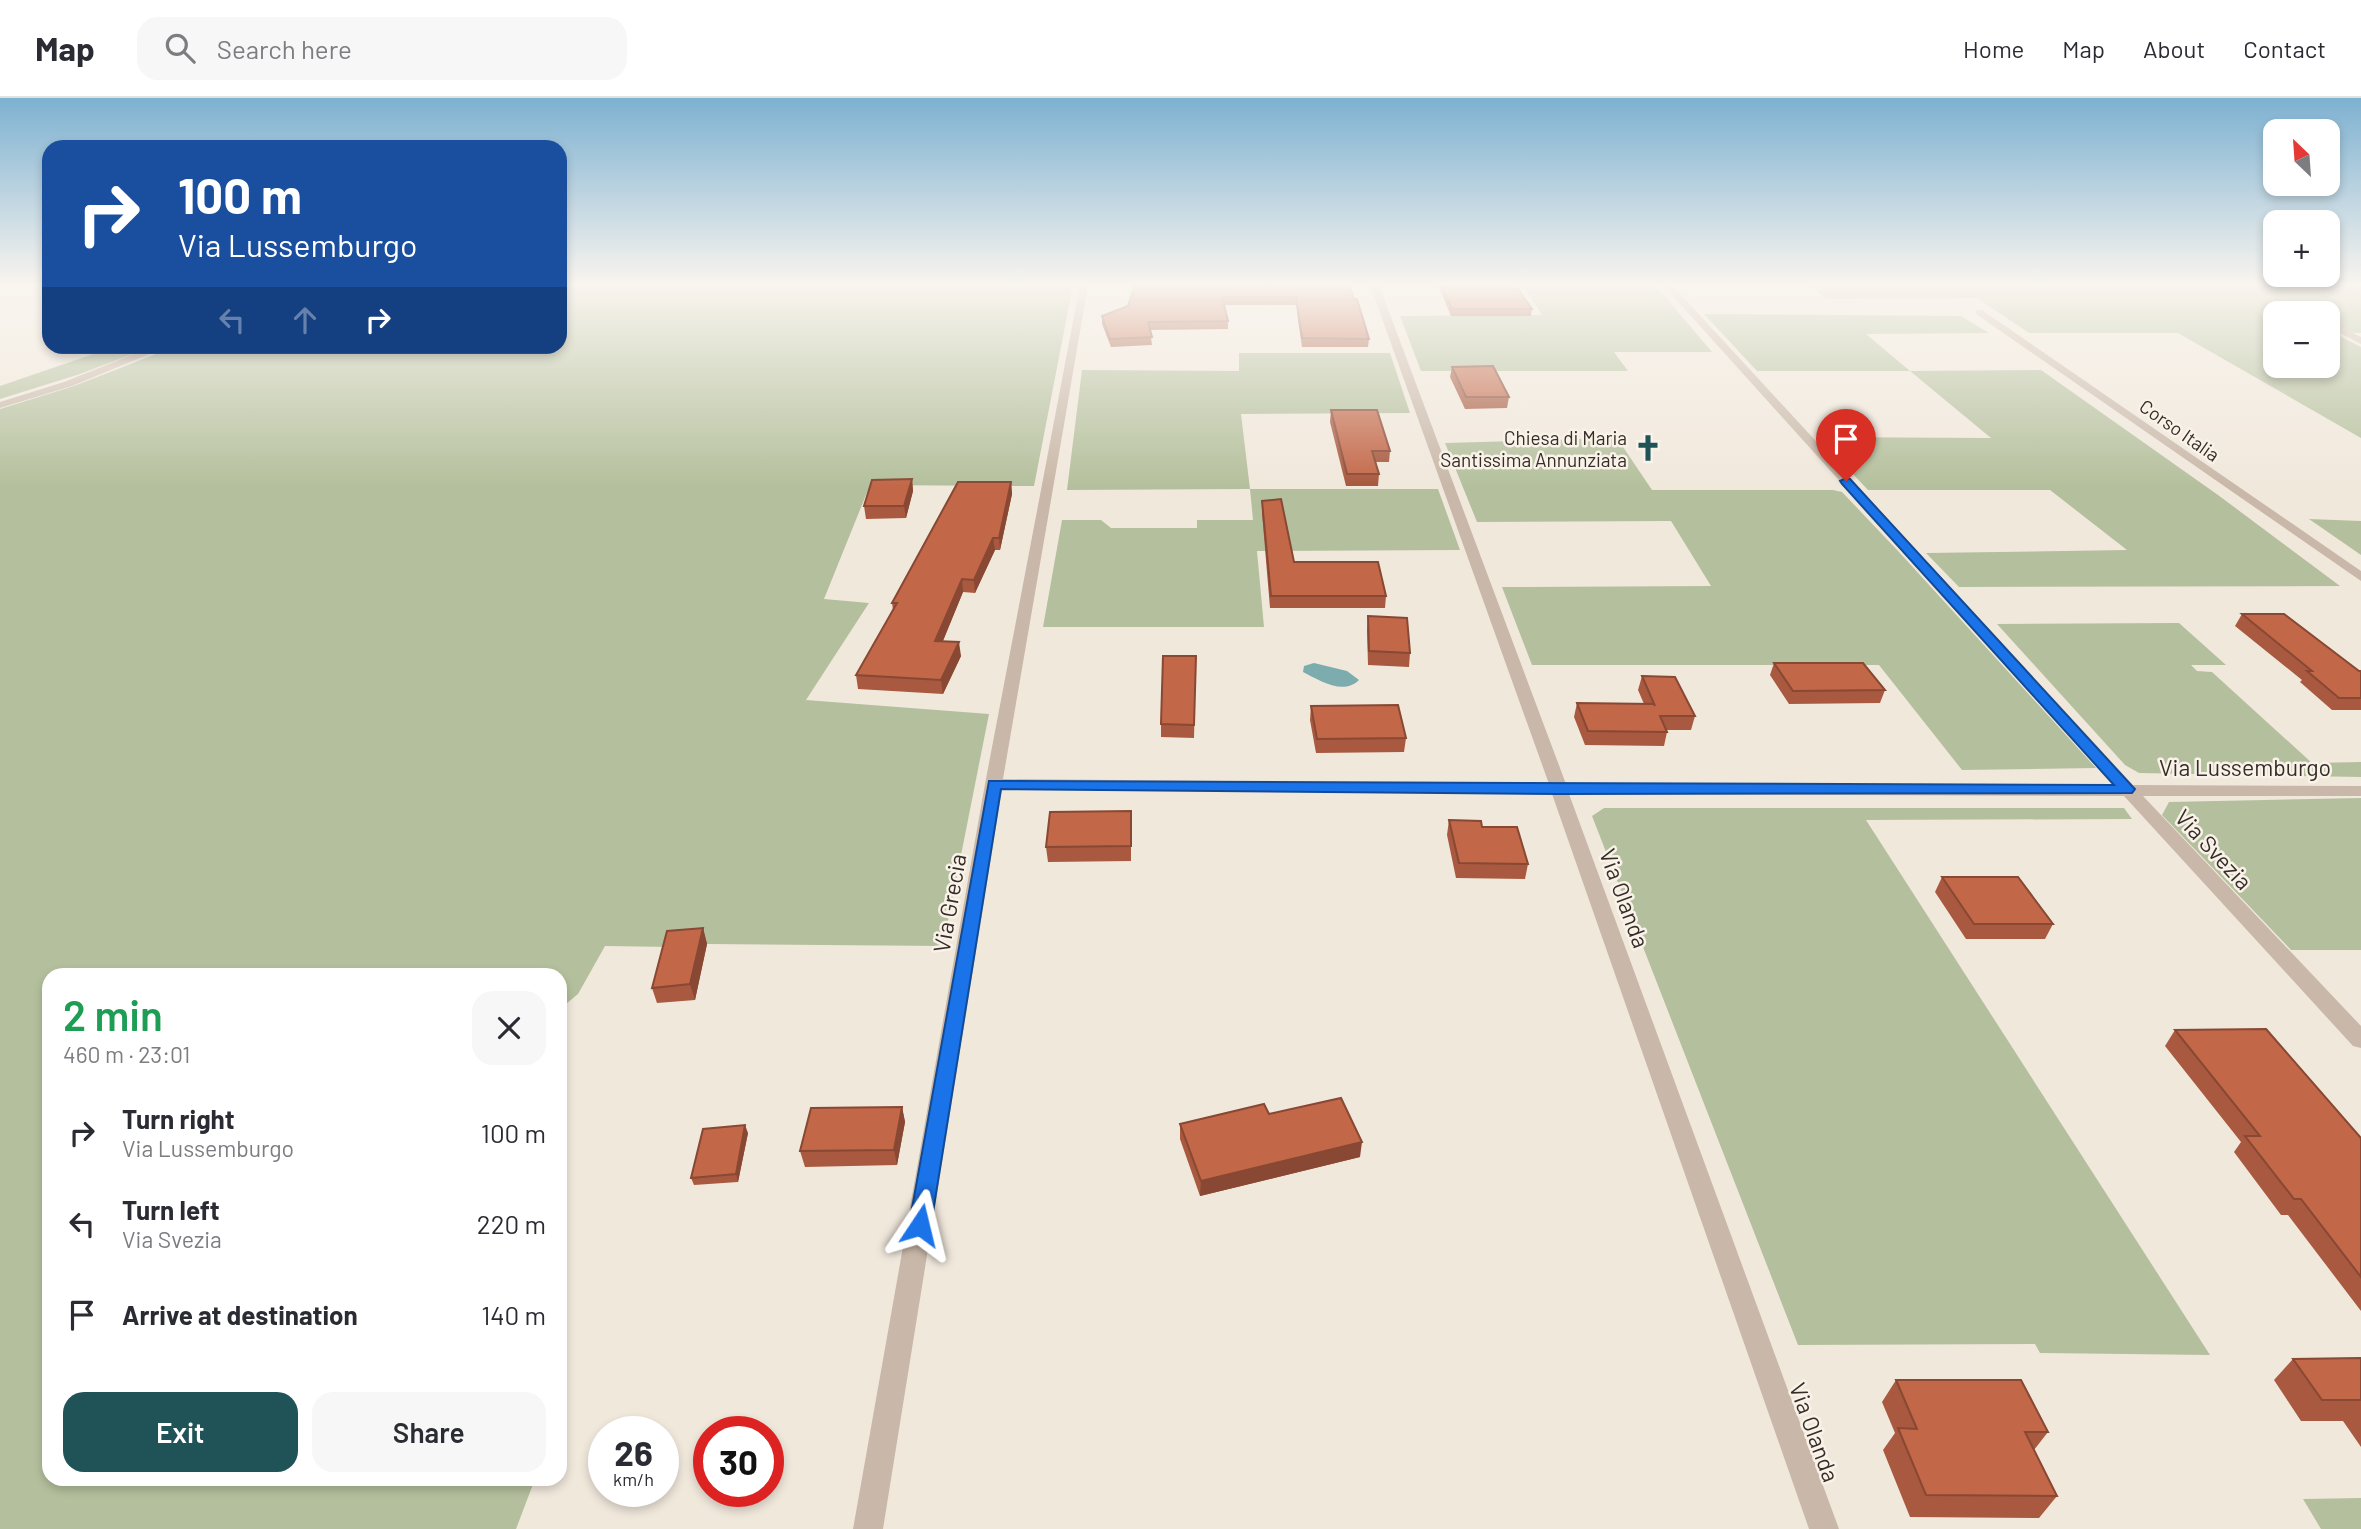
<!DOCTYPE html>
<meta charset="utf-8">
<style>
body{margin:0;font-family:Barlow,sans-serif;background:#f7f7f7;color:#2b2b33;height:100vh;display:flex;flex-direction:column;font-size:26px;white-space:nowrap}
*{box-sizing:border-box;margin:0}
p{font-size:23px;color:#7c7c81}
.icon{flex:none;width:38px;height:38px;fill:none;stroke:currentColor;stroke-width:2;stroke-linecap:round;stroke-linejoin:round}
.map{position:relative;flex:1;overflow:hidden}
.side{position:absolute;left:42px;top:870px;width:525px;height:518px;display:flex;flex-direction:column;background:#fff;border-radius:21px;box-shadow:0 4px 10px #0003}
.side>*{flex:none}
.hud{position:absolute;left:42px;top:42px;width:525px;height:214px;border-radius:21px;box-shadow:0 4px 10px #0003;background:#1a4fa0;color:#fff;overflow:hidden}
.needle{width:46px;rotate:335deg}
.controls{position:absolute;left:2263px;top:21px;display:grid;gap:14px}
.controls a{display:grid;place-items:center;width:77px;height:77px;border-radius:14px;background:#fff;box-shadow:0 4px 10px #0003;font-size:35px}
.speed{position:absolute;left:588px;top:1318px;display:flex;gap:14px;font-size:35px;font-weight:700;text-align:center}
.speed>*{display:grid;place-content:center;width:91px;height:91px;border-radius:50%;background:#fff;box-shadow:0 4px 10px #0003;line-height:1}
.speed small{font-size:18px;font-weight:400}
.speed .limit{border:10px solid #d22;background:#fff;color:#111}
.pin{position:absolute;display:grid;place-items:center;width:60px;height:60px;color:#fff;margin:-72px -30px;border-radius:50% 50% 50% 0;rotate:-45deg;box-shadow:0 0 7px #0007}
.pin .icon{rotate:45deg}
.me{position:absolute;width:77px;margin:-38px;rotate:10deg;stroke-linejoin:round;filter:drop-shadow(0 0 5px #0008)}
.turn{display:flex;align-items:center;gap:24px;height:147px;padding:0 21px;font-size:32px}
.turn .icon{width:91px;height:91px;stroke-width:2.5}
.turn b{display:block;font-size:49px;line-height:60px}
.lanes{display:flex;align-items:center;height:66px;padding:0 21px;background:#0003;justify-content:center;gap:35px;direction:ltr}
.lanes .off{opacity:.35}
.round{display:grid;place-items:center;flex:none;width:74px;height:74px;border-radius:21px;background:#f7f7f7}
.overview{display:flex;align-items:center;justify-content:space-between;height:119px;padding:0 21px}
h1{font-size:42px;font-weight:600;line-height:52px;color:#1e9e55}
.action{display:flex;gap:14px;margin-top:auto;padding:14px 21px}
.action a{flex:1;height:80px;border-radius:21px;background:#1f5357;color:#fff;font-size:28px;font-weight:600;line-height:80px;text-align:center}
.action a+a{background:#f7f7f7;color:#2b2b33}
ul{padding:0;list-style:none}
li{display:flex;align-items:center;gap:21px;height:91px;padding:0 21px}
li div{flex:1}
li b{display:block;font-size:26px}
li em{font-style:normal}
header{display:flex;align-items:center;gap:42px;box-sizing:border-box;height:98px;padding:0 35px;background:#fff;border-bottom:2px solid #e1e1e2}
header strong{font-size:33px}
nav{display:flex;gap:38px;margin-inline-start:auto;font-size:24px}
.search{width:490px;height:63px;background:#f7f7f7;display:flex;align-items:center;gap:18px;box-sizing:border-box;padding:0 24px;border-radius:21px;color:#7c7c81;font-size:26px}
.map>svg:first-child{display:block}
.green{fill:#b4c09d}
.water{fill:#7cacae}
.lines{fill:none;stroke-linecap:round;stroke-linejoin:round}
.minor{fill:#c9b8a9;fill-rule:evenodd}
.wall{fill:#a8593f}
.shaded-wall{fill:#884833}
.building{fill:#c36749;stroke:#884833;stroke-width:2}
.route{fill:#1a73e8;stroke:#114b97;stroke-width:2}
.labels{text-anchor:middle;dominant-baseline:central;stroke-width:5;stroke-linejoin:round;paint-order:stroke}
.far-street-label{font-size:19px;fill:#362d28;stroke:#f9f2e9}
.far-poi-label{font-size:19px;fill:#362d28;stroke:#f9f2e9;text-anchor:end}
.street-label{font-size:23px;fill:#362d28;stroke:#f9f2e9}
</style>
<header>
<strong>Map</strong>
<div class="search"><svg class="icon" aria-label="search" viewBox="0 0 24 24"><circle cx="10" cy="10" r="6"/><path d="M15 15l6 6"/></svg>Search here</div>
<nav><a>Home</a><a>Map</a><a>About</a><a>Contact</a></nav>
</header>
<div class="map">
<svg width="2361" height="1431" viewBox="0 0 2361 1431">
<rect width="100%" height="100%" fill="#f1e8dc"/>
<path class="green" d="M560 187H1073L1034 388 870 387 824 501 869 505 806 602 989 616 943 848 707 846 672 849 605 848 578 896 560 911V877H49V1381H535L516 1431H0V311L74 288 174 249 560 248Z
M1523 187H1655L1712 254H1614L1628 273H1421L1400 218 1542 217Z
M1811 187H2244L2298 215H2275V268H2328V232L2361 249V340L2178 235H2029L1977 200 1826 201Z
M2256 187H2361V235H2353L2328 223V215H2312Z
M1704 216 1961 218 1989 235 1866 236 1910 273 2041 272 2218 397 2340 488 1959 489 1926 455 2127 452 2050 392H1868L1818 339 1991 340 1910 273H1757Z
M117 248 151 249 80 276 0 301V288Z
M1239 255H1390L1410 315 1241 316 1250 391H1438L1460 452 1257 453 1264 529H1043L1062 422H1101L1111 430H1197V422H1253L1250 391 1067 392 1082 272 1239 273Z
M1617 340 1652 392H1833L1842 394 1899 454 2096 670 1962 672 1879 567H1532L1502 489 1711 488 1671 423 1477 424 1445 345Z
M2309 421 2361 423V457Z
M2179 525 2226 567H2191L2197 573 2212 574 2312 665 2361 664V679L2139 675 2125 667 1997 526Z
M2361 700V852H2291L2162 717 2169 704Z
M1604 710H2124L2132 721 1866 722 2210 1257 2040 1255 2035 1246 1798 1247 1592 718Z
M2361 1400V1431H2321L2303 1401Z"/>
<path class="water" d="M1314 565 1347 573 1359 582C1343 598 1319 582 1303 574L1304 568Z"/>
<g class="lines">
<path class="minor" d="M1080 187H1088L1003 681 1549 686 1370 187H1379L1566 686 2114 687 1663 187H1672L2133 687 2361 688V698H2143L2361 928V950L2353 948 2124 698 1569 696 1839 1431H1809L1552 696 1002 691 883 1431H853L985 686Z
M2245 187H2257L2310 215H2298Z
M1976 212H1982L2361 473V483L1976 216Z
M2328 223 2361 239V246L2328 229Z
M154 248H169L72 288 0 310V304L64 284Z"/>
</g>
<path class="wall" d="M1349 187 1369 241 1368 249H1302L1296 207H1224L1228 223V231L1150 232 1152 247 1111 249 1102 226V218L1128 208Z
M1438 187H1515L1532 211 1531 218H1451Z
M1452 269 1509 299 1507 310 1465 311 1450 279Z
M1331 312 1390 353 1389 364H1375L1379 376 1378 388H1346L1330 324Z
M912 381 913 393 906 420 866 421 864 408Z
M1011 384 1012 396 1000 452H995L975 495 963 494 943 543 961 558 943 596 858 591 856 577 893 512 892 505Z
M1262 403 1294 464 1386 498 1385 510H1270L1262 415Z
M2242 516 2359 573H2361V612H2332L2300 584 2302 582 2235 528Z
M1368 518 1410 555 1409 569 1368 567 1367 532Z
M1196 558 1194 640 1161 639V626Z
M1774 565 1885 592 1880 605 1789 606 1770 577Z
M1642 578 1695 618 1691 632H1667V634L1664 648 1585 647 1574 619 1577 605 1644 606 1638 592Z
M1311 608 1406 640 1404 654 1316 655 1310 622Z
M1131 713V763L1048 764 1046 749Z
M1449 722 1482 729 1528 766 1525 781 1456 780 1447 737Z
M1942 779 2053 826 2045 841H1966L1935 794Z
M703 830 707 846 695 902 657 905 652 890Z
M2175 932 2361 1040V1213L2288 1117H2281L2234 1054 2241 1044 2165 948Z
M902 1009 905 1024 897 1067 805 1069 800 1053Z
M1269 1016 1360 1059 1200 1098 1180 1041V1026Z
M748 1035 738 1084 694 1087 691 1080Z
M2361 1260V1349L2343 1323H2301L2274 1282 2293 1261Z
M1896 1282 2048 1334 2034 1352 2057 1398 2039 1420 1910 1419 1883 1352 1895 1335 1882 1304Z"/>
<path class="shaded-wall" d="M912 381 913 393 906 420 904 408Z
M1011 384 1012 396 1000 452 999 440Z
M993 440 995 452 975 495 974 482Z
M962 481 963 494 937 557 935 543Z
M959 544 961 558 943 596 941 582Z
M703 830 707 846 695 902 690 886Z
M902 1009 905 1024 897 1067 894 1052Z
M745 1027 748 1035 738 1084 736 1076Z
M1362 1044 1360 1059 1200 1098 1201 1083Z"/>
<path class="building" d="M1135 187H1349L1354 201H1357L1369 241 1302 240 1296 199H1222L1228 223 1148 224 1152 239 1110 241 1102 218 1128 208Z
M1441 187H1515L1532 211H1452Z
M1493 268 1509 299H1466L1452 269Z
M1331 312H1377L1390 353H1372L1379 376H1347Z
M912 381 904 408H864L872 382Z
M958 384H1011L999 440H993L974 482 962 481 935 543 959 544 941 582 856 577 897 505H892Z
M1281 401 1294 464H1378L1386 498H1271L1262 403Z
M2242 516H2284L2359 573H2361V600H2339L2307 573H2312Z
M1368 518 1407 520 1410 555 1369 553Z
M1163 558H1196L1194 627 1161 626Z
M1774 565H1863L1885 592 1793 593Z
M1642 578 1675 579 1695 618H1660L1667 634 1588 633 1577 605 1654 606 1655 608Z
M1398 607 1406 640 1317 641 1311 608Z
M1131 713V748L1046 749 1050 714Z
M1449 722 1481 723 1482 729H1517L1528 766 1459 765Z
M1942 779H2018L2053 826H1974Z
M703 830 690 886 652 890 667 833Z
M2266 931 2361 1040V1179L2301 1101H2294L2245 1038H2260L2175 932Z
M1341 1000 1362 1044 1201 1083 1180 1026 1264 1006 1269 1016Z
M902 1009 894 1052 800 1053 811 1010Z
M745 1027 736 1076 691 1080 703 1031Z
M2361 1260V1302H2322L2293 1261Z
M1896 1282H2021L2048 1334H2025L2057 1398 1926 1397 1898 1330 1917 1331Z"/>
<linearGradient id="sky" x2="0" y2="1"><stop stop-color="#7db1d1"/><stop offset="0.48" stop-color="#f9f5ef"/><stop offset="1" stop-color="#f9f5ef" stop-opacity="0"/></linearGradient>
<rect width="2361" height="388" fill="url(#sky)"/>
<path class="route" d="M1846 380 1850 381 2132 688 2135 691 2132 695 1559 696 1001 691 931 1127 927 1134 920 1137 912 1134 909 1127 989 683 2114 687 1842 386 1840 383Z"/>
<defs>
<symbol id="church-bare" viewBox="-9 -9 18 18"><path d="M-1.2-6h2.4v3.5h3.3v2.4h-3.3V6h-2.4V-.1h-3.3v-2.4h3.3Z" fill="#1f5357" stroke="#f9f2e9" stroke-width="2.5" paint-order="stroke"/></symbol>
</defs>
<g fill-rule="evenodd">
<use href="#church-bare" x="1629" y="331" width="38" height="38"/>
</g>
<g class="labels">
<g class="far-street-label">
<text transform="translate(2180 332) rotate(35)">Corso Italia</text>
</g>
<g class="far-poi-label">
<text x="1627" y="339">Chiesa di Maria<tspan x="1627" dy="22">Santissima Annunziata</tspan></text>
</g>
<g class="street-label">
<text x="2245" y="669">Via Lussemburgo</text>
<text transform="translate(2214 751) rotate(47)">Via Svezia</text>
<text transform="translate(1625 800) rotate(70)">Via Olanda</text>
<text transform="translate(949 805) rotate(-80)">Via Grecia</text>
<text transform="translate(1815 1334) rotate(70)">Via Olanda</text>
</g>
</g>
</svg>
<div class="controls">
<a><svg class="needle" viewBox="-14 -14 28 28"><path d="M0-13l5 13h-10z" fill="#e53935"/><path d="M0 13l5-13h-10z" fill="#7c7c81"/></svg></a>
<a>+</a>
<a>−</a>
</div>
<div class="speed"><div>26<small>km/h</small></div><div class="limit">30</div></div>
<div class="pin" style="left:1846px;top:383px;background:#d93025"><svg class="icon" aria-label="arrive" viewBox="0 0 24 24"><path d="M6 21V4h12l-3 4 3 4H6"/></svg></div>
<svg class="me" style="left:920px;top:1127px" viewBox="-20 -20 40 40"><path d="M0-17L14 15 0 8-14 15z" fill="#1a73e8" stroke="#fff" stroke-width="4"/></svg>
<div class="hud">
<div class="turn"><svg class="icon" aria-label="right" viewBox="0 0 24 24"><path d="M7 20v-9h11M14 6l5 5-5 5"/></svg><div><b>100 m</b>Via Lussemburgo</div></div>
<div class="lanes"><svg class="icon off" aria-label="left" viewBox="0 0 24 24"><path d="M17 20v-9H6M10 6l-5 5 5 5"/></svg><svg class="icon off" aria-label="ahead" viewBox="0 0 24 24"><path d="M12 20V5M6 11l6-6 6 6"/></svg><svg class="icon" aria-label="right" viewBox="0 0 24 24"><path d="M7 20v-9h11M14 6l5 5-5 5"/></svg></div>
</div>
<section class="side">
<div class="overview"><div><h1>2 min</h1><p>460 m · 23:01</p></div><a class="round"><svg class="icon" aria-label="close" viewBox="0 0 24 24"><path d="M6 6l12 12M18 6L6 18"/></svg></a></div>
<ul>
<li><svg class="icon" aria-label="right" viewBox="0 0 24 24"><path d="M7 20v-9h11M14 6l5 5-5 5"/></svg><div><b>Turn right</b><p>Via Lussemburgo</p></div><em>100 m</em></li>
<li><svg class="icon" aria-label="left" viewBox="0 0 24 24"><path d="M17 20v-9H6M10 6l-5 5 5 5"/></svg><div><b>Turn left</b><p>Via Svezia</p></div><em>220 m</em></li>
<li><svg class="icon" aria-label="arrive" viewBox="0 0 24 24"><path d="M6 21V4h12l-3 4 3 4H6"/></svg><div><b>Arrive at destination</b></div><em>140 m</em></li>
</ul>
<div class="action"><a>Exit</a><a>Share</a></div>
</section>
</div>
